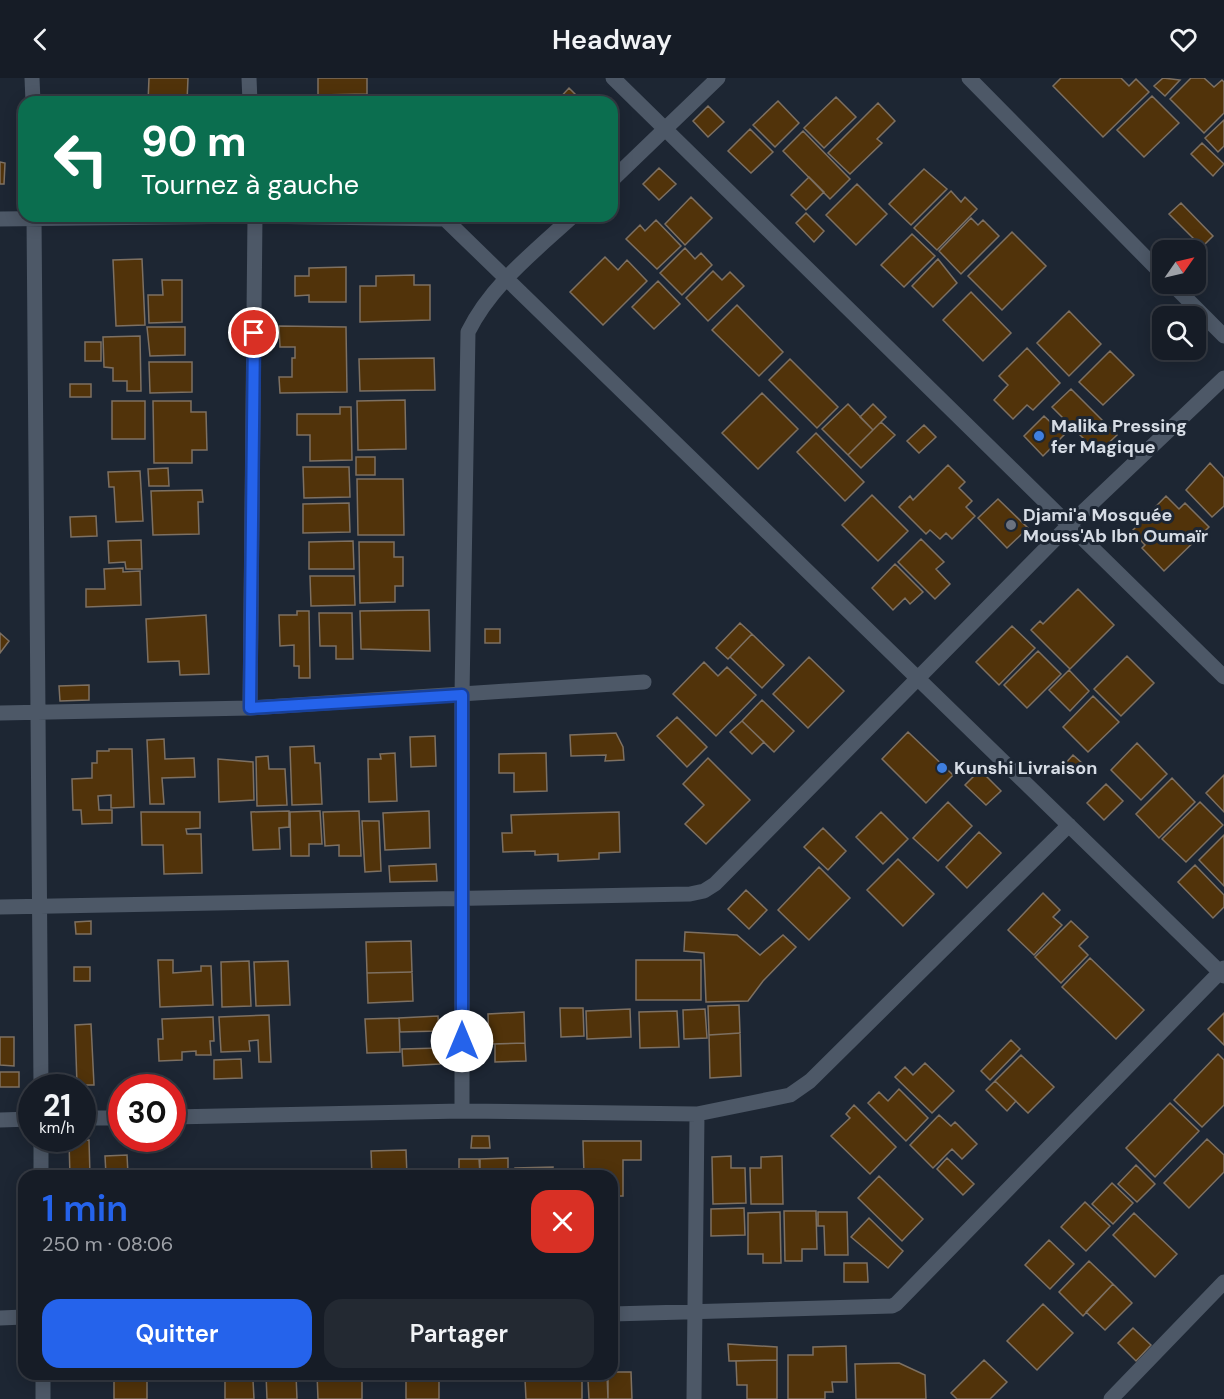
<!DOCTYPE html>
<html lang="fr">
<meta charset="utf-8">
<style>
body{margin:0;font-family:"DM Sans",sans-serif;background:#232932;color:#f1f3f6;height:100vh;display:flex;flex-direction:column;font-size:22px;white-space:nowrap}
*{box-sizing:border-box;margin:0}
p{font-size:20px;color:#9ea1a7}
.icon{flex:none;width:33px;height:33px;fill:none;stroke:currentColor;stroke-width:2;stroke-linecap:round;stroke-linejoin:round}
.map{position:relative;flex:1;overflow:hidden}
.sheet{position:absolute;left:18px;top:1092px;width:600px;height:210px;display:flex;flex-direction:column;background:#161c26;border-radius:18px;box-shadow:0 3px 15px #0003,0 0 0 2px #353a43}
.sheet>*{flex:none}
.hud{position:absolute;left:18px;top:18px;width:600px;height:126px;border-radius:18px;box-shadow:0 3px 15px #0003,0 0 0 2px #353a43;background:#0b6e4f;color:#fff;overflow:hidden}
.needle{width:39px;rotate:56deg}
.fabs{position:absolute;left:1152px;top:162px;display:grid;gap:12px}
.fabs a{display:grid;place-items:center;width:54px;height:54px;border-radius:12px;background:#161c26;box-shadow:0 3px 15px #0003,0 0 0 2px #353a43;font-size:30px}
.speed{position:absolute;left:18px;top:996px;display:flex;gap:12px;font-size:30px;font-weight:700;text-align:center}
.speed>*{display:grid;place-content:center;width:78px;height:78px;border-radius:50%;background:#161c26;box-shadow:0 3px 15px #0003,0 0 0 2px #353a43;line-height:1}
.speed small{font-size:15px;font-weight:400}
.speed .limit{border:9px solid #d22;background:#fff;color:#111}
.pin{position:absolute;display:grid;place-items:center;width:51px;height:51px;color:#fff;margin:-26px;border:3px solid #fff;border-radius:50%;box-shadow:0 2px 6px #0007}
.me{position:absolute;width:66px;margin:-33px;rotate:0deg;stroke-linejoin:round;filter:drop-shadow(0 0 4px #0008)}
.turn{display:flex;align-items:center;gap:21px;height:126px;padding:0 24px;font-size:27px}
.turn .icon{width:78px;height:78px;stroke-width:2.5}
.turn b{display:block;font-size:42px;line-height:51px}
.round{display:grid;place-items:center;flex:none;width:63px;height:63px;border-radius:18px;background:#232932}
.summary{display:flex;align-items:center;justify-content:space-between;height:102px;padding:0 24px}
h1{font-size:36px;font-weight:600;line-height:45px;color:#2563eb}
.primary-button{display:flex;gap:12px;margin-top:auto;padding:12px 24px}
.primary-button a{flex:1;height:69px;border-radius:18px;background:#2563eb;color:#fff;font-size:24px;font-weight:600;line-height:69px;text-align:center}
.primary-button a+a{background:#232932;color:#f1f3f6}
header{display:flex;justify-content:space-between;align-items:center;height:78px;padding:0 24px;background:#161c26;font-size:27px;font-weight:600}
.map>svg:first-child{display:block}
.building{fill:#51330a;stroke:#7d7062;stroke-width:1.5}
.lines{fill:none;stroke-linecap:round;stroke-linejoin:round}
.minor{stroke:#4d5867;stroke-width:15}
.route-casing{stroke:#184099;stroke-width:15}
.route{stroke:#2563eb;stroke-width:10}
.shop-dot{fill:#3f7fe0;stroke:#1d2633;stroke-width:2}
.worship-dot{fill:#6b7280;stroke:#1d2633;stroke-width:2}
.labels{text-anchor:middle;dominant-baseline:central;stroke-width:6;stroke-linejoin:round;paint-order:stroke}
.poi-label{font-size:18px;font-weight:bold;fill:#d6dce5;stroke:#1d2633;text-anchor:start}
</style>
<header><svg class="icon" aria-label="back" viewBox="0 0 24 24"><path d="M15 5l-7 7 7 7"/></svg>Headway<svg class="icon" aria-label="heart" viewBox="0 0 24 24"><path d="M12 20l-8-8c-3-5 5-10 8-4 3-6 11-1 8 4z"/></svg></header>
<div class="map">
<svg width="1224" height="1321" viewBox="0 0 1224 1321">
<rect width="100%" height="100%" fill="#1d2633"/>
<path class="building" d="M149 0H188L187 24H148Z
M318 0H367V16L318 17Z
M1061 0H1121L1129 8 1136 1 1149 14 1103 59 1053 8Z
M1163 0 1180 2 1165 18 1154 8Z
M1191 0H1204L1214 9 1222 2 1224 4V35L1204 55 1170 21Z
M569 10 583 24H556Z
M1152 18 1179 45 1144 79 1117 52Z
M836 19 856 39 824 70 804 50Z
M778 23 799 45 775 69 753 47Z
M878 25 895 43 877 61 882 65 850 96 828 75Z
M708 28 724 44 708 59 693 43Z
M1224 42V68L1218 74 1205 60Z
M750 51 773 74 751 95 728 73Z
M803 53 850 101 830 121 783 73Z
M1202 65 1224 86 1213 98 1191 76Z
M0 84 5 85 4 106H0Z
M659 90 676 106 659 122 643 106Z
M924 91 947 111 911 147 889 126Z
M809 99 824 114 806 132 791 117Z
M857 106 887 136 856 167 826 137Z
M951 113 961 124 965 119 977 131 937 172 914 150Z
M691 119 712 140 685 167 665 146Z
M1181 125 1213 158 1202 169 1169 136Z
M806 135 824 153 814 164 796 145Z
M971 140 978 147 983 142 999 158 961 196 939 173Z
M656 142 681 168 657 191 626 161 640 147 645 153Z
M1012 154 1046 188 1002 232 968 198Z
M912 156 935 178 904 209 881 187Z
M685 170 695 181 701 175 712 187 682 217 660 195Z
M605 179 618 192 627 182 647 203 603 247 570 214Z
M142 181 145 247 116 248 113 182Z
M938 181 957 205 933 229 912 208Z
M346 189V224H309V217L295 218V198H309V190Z
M713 193 722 202 730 194 744 208 708 243 686 220Z
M414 197V207H430V242L360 244V208H376V198Z
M162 202H182V244L149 245 148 217H163Z
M658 203 680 226 654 251 632 229Z
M971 214 1011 255 983 283 943 242Z
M737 227 783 274 759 298 712 252Z
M1069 233 1101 266 1069 298 1037 265Z
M279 248 346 249 347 314 280 315 279 299H292V280H295V269H280Z
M147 249H185V277L150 278Z
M140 258 141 313H127V303H113V290L104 289 103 259Z
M85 264H101V283H85Z
M1027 270 1060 305 1033 332 1027 327 1013 341 994 322 1008 307 999 298Z
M1110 273 1134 297 1103 327 1079 304Z
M434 280 435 312 360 313 359 281Z
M790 281 838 329 817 350 769 302Z
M149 284H192V314L150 315Z
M70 306H91V319H70Z
M1071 311 1117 357 1098 375 1052 329Z
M762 315 798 351 758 391 722 355Z
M405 322 406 371 358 372 357 323Z
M112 323H145V361H112Z
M153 323H191V334H206L207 372H192V385H154Z
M848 326 873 352 848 377 822 351Z
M873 326 886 339 873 352 860 339Z
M340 329H351L352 382 310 383V357H297V336H340Z
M1044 338 1064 357 1043 378 1024 358Z
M881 344 895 357 861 390 848 377Z
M924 347 936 359 919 375 907 363Z
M816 355 864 404 845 423 797 374Z
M356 379H375V397H356Z
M1210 385 1224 400V428L1212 439 1186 412Z
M948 387 965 404 959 410 972 423 966 429 975 438 952 461 946 455 940 461 930 452 926 456 899 429 910 418 913 422Z
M303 389H349L350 419 304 420Z
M168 390 169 408H149L148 391Z
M140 393 143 443 116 444 114 409H109L108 394Z
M357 401H403L404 457H358Z
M202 412 203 424H198L199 456 153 457 151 413Z
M872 417 908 453 878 483 842 447Z
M1166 418 1179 431 1185 425 1209 449 1164 493 1142 470 1145 467 1132 453Z
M998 421 1028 450 1007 470 978 440Z
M349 425 350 454 303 455V426Z
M96 438 97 458 71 459 70 439Z
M921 461 944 484 936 491 950 506 935 521 898 484Z
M141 462 142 491H126L125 484 109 485 108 463Z
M353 463 354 491H309V464Z
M359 464H394V479H403V508H395V524L360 525Z
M895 486 923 514 910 526 905 520 893 532 872 510Z
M123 490V494L140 493 141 527 86 529V511H105L104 491Z
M310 498H354L355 527 311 528Z
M1078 511 1114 547 1070 591 1031 552 1040 543 1043 546Z
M429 532 430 573 361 571 360 533Z
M297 533H309L310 600H299V588H294V567L280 568 279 537H297Z
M319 535H352L353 581H336V568H320Z
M206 537 209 596 180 597 179 583 148 584 146 541Z
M740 545 752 556 728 581 716 570Z
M1012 548 1035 570 999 607 976 584Z
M485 551H500V565H485Z
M0 555 9 563 0 575Z
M752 556 784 587 762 610 730 579Z
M1038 573 1061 596 1027 630 1004 607Z
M1127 578 1154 605 1121 638 1094 611Z
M809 579 844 613 808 650 773 616Z
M704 584 718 598 727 589 756 617 716 658 673 616Z
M1069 592 1089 613 1070 633 1049 612Z
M89 607V622L60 623 59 608Z
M1093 618 1119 644 1088 674 1063 649Z
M762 622 794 653 774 674 742 643Z
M677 639 707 669 687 689 657 658Z
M742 643 764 664 752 676 730 654Z
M908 654 953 697 926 725 882 681Z
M616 655 623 669 624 682 605 683 606 677 571 678 570 657Z
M435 658 436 688 411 689 410 659Z
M164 661 165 681 194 680 195 699 162 700 164 726H150L147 662Z
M1137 665 1167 696 1141 722 1111 692Z
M314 668 315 685H320L322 726 292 727 290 669Z
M109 671H132L134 729 111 730V717L98 718 99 732H112V745L82 746 81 732H73L72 701 92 700V685H97V673H109Z
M395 675 397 723 369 724 368 681H381L380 676Z
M546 675 547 713 514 714V695H499V676Z
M1073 677 1082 685 1071 696 1063 688Z
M268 678 269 691H285L287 727 257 728 256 679Z
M708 680 750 722 706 766 685 746 704 727 683 706Z
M218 681 253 684 254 722 219 724Z
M980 692 1001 713 986 727 965 707Z
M1224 697V734L1206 715Z
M1172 700 1195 724 1159 760 1136 736Z
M1106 706 1123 723 1104 742 1087 725Z
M948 724 972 748 938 783 913 760Z
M1200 724 1223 747 1186 784 1162 761Z
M289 733V749L279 750 280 771 253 772 251 734Z
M320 733 322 766H309V778H291L290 734Z
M359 733 361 778H339V767L325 768 323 734Z
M429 733 430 770 385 772 383 735Z
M141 734H200V750L186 751 187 756H201L202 795 164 796 163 767H142Z
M619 734 620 774 599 775V781L558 783V776L535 777V773L503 774 502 755H512L511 737Z
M881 734 908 761 883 786 856 759Z
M362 743H379L381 793 365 794Z
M823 750 846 773 828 792 804 769Z
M979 754 1001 775 967 810 946 789Z
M1224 757V808L1199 782Z
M898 781 934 816 903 848 867 812Z
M436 786 437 803 390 804 389 788Z
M1195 787 1224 817V829L1213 840 1178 804Z
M819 789 850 820 809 862 778 832Z
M746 812 767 832 749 851 728 831Z
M1043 815 1060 832 1053 839 1062 847 1034 877 1008 852Z
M91 843V856H76L75 844Z
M1071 843 1088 859 1079 868 1088 877 1061 905 1035 879Z
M685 854 737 857 760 877 783 857 796 869 763 903 748 923 706 924 704 875 684 873Z
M411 863 412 894 367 895 366 864Z
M1090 880 1144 932 1116 961 1062 909Z
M158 882H173V895L201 893V888H211L213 927 160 929Z
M636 882H701V922H636Z
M249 883 251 928 222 929 221 884Z
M288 883 290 927 256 928 254 884Z
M74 889H90V903H74Z
M412 894 413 923 368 925 367 895Z
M739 927 740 955 709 957 708 928Z
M560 930H583L584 958 561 959Z
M630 931 631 959 587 961 586 933Z
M705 931 707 960 684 961 683 932Z
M677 933 679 969 640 970 639 934Z
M524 934 525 965 489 966 488 936Z
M1224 935V967L1208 951Z
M269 937 271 984H259L258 962 249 963 250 973 221 974 219 939Z
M438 938 439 953 400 954 399 940Z
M213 939 214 963H210L211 977H196V973L182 974V982L159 983 158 961H163L162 941Z
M399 940 400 974 367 975 365 941Z
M91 946 94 1007H77L75 947Z
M740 955 741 998 710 1000 709 957Z
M0 959H14V988L0 987Z
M1011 962 1020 971 990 1002 981 993Z
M525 965 526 983 495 984V966Z
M440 970V986L403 988 402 971Z
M1218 976 1224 982V1027L1202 1049 1174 1022Z
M1021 977 1054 1009 1028 1035 995 1003Z
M241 981 242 1000 214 1001V982Z
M925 985 954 1013 932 1035 895 999 905 989 913 997Z
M0 994H19V1009H0Z
M995 1003 1016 1023 1007 1033 986 1012Z
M899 1011 928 1040 906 1063 868 1025 879 1014 888 1023Z
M1170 1025 1199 1053 1155 1099 1126 1070Z
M854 1027 896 1069 870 1096 831 1058 850 1040 846 1036Z
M939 1037 951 1048 955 1044 977 1066 962 1081 952 1071 933 1090 910 1067Z
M472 1058H489L490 1070H471Z
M1207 1061 1224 1077V1094L1189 1130 1164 1105Z
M89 1062 90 1098H70L69 1063Z
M583 1063H641V1082H623V1118H612V1098H584Z
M406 1072 407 1098H372L371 1073Z
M127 1077 128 1096 144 1095V1098H100L106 1097 105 1078Z
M731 1078V1090H745L746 1125 713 1126 712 1079Z
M782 1078 783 1126H751L750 1090H761V1079Z
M508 1080V1095L480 1096 479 1081Z
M947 1080 974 1106 963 1117 937 1091Z
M459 1081H480V1096H459Z
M1136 1087 1155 1106 1137 1124 1118 1106Z
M553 1089V1098H515V1090Z
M180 1091V1098H149V1092Z
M879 1098 923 1141 902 1163 858 1120Z
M1112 1105 1133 1125 1113 1146 1092 1126Z
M1085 1124 1110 1148 1086 1173 1061 1149Z
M744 1130 745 1157 711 1158V1131Z
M784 1133H816L817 1171H802V1183H785Z
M780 1134 781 1185H763V1176H748V1135Z
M818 1134H847L848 1177H825L824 1148H818Z
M1134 1135 1177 1176 1155 1199 1113 1157Z
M869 1140 903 1173 888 1190 851 1159Z
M1049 1162 1074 1186 1050 1211 1025 1187Z
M1089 1183 1113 1206 1083 1238 1059 1214Z
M844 1185H867L868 1204H844Z
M1113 1206 1132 1225 1105 1252 1086 1234Z
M1043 1226 1073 1255 1037 1292 1007 1263Z
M1133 1250 1151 1267 1136 1283 1118 1265Z
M728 1266 777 1269V1282L729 1283Z
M846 1268 847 1304H832L833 1314H825V1321H788V1277H813V1269Z
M777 1282V1321H747V1307H737L736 1283Z
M984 1282 1007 1304 990 1321H957L951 1315Z
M899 1285 925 1297 926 1321H856L855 1286Z
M612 1294H631L632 1321H608L607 1296Z
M224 1296H248V1302L225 1303Z
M266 1296H296L297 1321H267Z
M317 1296H362V1321H318Z
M406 1296H439V1321H406Z
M582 1300V1321H526L525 1301Z
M608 1301V1321H589L588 1302Z
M114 1302H147V1321H114Z
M253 1302 254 1321H225V1303Z"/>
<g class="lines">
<path class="minor" d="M32 0 33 24
M249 0 250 24
M613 0 1224 599
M969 0 1162 196
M612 102 718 0
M34 138 41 1010
M0 141 255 138 445 141 1224 898
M1172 206 1224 258
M250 630 255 138
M0 635 250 630 644 604
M0 829 690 816 704 813 715 806 1069 447 1224 300
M462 1033V617L468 254C491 207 535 173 573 138
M172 1039 462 1033 697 1036 790 1017 810 1003 1069 747
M82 1040H122
M0 1042 32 1041
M41 1060V1098
M612 1236 892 1228 896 1226 1224 890
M0 1240 24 1239
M43 1296V1321
M694 1321 697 1036
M1111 1321 1224 1204"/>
</g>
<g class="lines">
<defs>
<path id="route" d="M254 255 250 630 462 617V963"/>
</defs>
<use href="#route" class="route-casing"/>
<use href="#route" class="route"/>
</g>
<g class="shop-dot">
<circle cx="1039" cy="358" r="6"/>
<circle cx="942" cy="690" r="6"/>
</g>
<circle class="worship-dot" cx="1011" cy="447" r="6"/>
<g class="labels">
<g class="poi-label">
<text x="1051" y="348">Malika Pressing<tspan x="1051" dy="21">fer Magique</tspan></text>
<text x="1023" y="437">Djami'a Mosquée<tspan x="1023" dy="21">Mouss'Ab Ibn Oumaïr</tspan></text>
<text x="954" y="690">Kunshi Livraison</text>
</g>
</g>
</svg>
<div class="fabs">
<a><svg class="needle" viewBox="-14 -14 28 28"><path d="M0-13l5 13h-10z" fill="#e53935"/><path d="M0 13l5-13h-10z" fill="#9ea1a7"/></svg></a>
<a><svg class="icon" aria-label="search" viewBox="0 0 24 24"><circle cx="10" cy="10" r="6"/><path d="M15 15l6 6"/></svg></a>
</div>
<div class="speed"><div>21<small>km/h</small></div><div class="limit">30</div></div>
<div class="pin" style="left:254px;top:255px;background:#d93025"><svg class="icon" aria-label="arrive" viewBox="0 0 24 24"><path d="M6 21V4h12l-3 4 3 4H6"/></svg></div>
<svg class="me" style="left:462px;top:963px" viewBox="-20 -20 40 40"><circle r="19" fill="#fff"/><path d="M0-13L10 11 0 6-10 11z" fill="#2563eb"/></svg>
<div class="hud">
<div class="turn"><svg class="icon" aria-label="left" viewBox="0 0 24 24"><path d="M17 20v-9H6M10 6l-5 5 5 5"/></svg><div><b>90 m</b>Tournez à gauche</div></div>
</div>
<section class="sheet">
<div class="summary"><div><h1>1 min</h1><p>250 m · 08:06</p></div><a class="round" style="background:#d93025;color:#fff"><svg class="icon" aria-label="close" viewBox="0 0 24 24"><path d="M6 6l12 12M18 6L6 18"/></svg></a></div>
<div class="primary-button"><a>Quitter</a><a>Partager</a></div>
</section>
</div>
